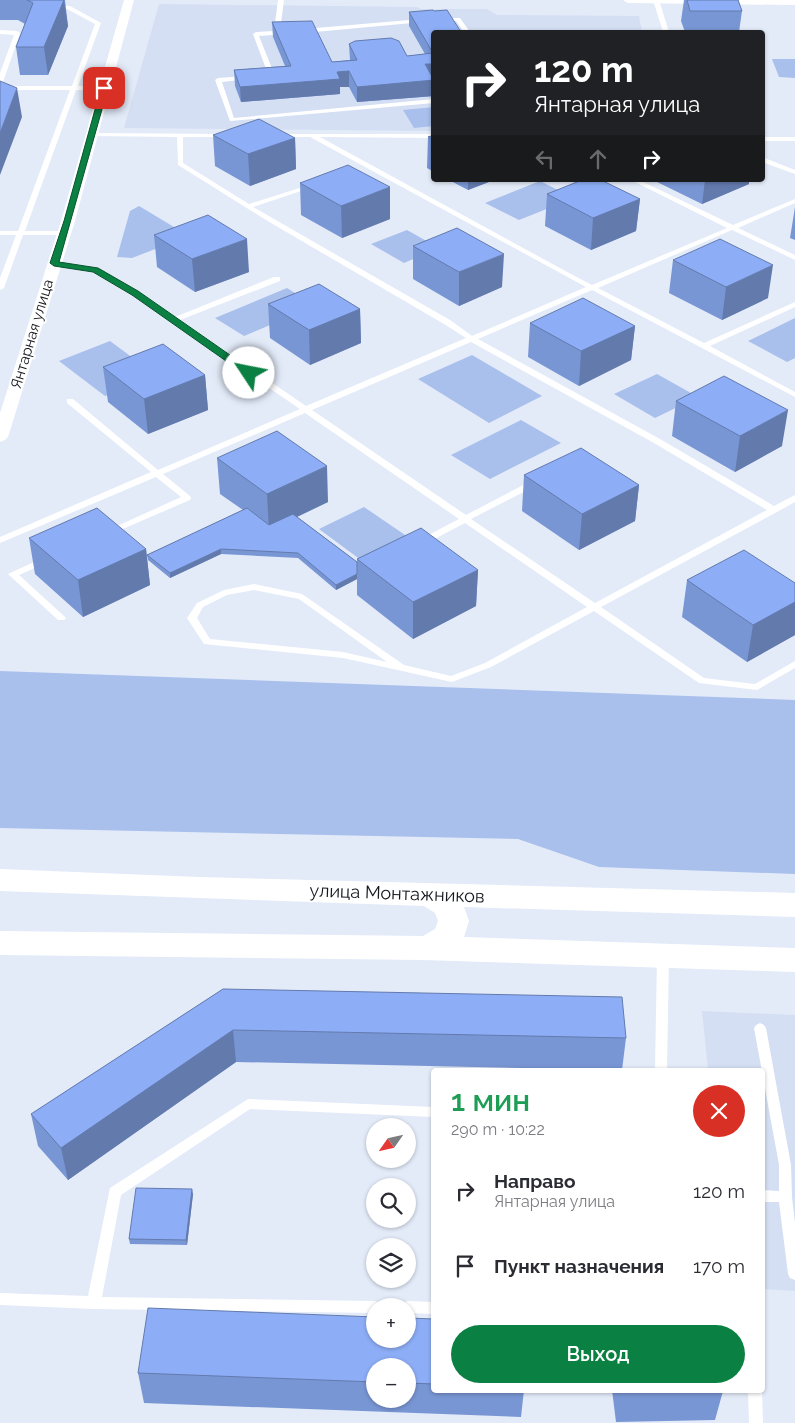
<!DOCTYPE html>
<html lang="ru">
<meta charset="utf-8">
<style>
body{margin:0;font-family:Raleway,sans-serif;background:#f2f2f3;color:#2b2b33;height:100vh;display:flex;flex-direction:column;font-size:19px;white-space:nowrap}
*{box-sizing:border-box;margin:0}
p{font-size:16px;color:#7c7c81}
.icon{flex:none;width:28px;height:28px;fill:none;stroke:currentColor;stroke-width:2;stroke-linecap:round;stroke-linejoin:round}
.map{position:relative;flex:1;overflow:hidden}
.panel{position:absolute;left:431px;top:1068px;width:334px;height:325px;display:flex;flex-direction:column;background:#fff;border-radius:5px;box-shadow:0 1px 4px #0004}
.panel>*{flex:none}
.hud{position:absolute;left:431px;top:30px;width:334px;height:152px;border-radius:5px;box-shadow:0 1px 4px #0004;background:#202124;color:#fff;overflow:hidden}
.needle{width:32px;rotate:236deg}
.controls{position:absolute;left:366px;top:1118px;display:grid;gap:10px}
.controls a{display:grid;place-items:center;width:50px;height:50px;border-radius:50%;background:#fff;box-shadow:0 1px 4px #0004;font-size:25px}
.pin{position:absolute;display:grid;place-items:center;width:42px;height:42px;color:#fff;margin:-21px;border-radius:10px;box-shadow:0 2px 8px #0006}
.me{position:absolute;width:55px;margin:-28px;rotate:304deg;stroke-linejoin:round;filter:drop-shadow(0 0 4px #0008)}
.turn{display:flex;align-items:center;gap:18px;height:105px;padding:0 20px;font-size:22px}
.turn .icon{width:65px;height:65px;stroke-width:2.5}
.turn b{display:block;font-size:35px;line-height:42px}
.lanes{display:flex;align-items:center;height:48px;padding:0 20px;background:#0003;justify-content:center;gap:25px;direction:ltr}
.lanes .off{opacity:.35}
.round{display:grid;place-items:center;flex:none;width:52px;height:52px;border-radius:26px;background:#f2f2f3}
.headline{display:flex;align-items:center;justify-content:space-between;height:85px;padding:0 20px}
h1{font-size:30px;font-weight:600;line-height:38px;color:#1e9e55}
.cta{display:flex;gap:10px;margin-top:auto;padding:10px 20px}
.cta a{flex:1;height:58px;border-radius:30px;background:#0b8043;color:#fff;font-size:20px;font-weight:600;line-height:58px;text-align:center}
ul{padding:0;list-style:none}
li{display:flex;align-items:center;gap:15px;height:75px;padding:0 20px}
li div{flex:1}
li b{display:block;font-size:19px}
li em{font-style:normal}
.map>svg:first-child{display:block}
.built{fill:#d4dff4}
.green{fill:#a9bfec}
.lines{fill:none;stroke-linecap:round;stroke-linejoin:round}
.service{fill:#fff;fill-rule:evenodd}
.minor{fill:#fff;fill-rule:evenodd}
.secondary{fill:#fff;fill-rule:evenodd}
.wall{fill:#7996d4;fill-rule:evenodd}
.shaded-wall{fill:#637aad}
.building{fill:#8daef7;stroke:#637aad}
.route{fill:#0b8043;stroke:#07532c}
.labels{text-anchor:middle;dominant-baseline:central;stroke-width:4;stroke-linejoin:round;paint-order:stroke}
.far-street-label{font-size:15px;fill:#13161b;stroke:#fff}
.street-label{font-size:18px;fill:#13161b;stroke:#fff}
</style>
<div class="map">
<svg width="795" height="1423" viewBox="0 0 795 1423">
<rect width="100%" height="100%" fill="#e3ebf9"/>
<path class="built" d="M159 4 417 7 421 9H487L497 15 639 16 642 32H434V131L124 128Z
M702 1011 795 1015V1291L763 1289 762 1070H708Z"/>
<path class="green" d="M772 59H795V78L779 77Z
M434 107V126L414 128 403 110Z
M540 181 574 198 519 220 485 203Z
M139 206 189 236 132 258 117 257 130 211Z
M407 230 439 248 404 263 371 244Z
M287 288 316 306 244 336 215 318Z
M795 318V358L787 362 748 341Z
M110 341 156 375 105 396 59 361Z
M472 355 542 396 489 423 418 379Z
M657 374 698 397 655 418 614 394Z
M521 420 561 443 490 479 451 455Z
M364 507 411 539 365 563 319 529Z
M0 671 795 700V874L599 867 518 839 0 828Z"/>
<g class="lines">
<path class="service" d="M278 0H284L280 31 287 30 290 32 287 34 259 36 275 76 268 78 265 76 268 74 253 34 256 32 274 31Z
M653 0H659L669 32H663Z
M53 5 70 6 101 23 78 86H104L107 88 104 90H76L25 231H63L67 233 63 235H23L4 288 0 290V278L16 235H0V231H18L70 90H0V86H72L95 24 67 9 51 8 50 7Z
M441 18H460L470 32H464L456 21H439V19Z
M421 19 424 21 423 22 304 33 301 31 304 29Z
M0 30 17 31 20 33 3 82 0 84V73L14 35 0 34Z
M246 76 248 77V79L222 82 234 118 434 99V103L230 121 215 80 218 78Z
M92 133 227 134V136L225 137H183V163L249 204 309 185H313V187L253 207 450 320 472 336 586 287 310 137H277L275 136V134H434V138L320 137 569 273 592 285 727 228 631 180H639L733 225 795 199V203L738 228 795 255V260L732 230 598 288 704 343 795 302V307L710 346 795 392V397L592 290 478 339 660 439 774 506 795 495V502L777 512 601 607 704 678 755 684 795 661V668L757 690 699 683 594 611 491 667 452 682 343 658 204 644 187 618 197 603 224 590 254 584 302 594 404 665 451 676 485 663 587 607 465 523 423 545H417L416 543 417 541 459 519 305 413 163 474 190 496 191 498 190 500 111 534 108 535 104 532 181 497 156 477 0 543V537L151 472 67 403V399H73L158 470 300 409 132 295 93 272 51 265V261L98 268 138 291 175 317 274 277H280V281L180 320 306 406 466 338 444 324 271 223 178 165 177 137 90 136V134ZM471 342 654 443 767 510 595 603 471 519 539 484 540 482 539 480H533L466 515 312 410ZM254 590 299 599 387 662 343 652 210 639 197 618 203 607 227 595Z
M762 137H795V141H762Z
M762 157 795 170V174L762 162Z
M45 557 50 560 48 562 19 575 64 616 66 618 64 620H58L8 574Z
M663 952 667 953 669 956 667 1070H655L657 956 659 953Z
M760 1023 764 1025 766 1028 791 1165 792 1197 795 1223V1280L790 1278 788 1274 779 1202H762V1190L779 1191V1165L754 1028 756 1025Z
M248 1099 434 1107V1117L250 1109 121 1195 102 1297 375 1301 380 1303 382 1306H375V1313L94 1309 0 1305V1293L88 1296 110 1188Z
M408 1301 434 1302V1314L408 1313V1306H401L403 1303Z
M748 1390H762L763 1423H749Z"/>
<path class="minor" d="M124 0H134L75 221 8 437 5 440 0 442V413L61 221Z
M623 0H795V5L628 3Z"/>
<path class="secondary" d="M0 869 199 877 795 893V917L464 907 469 921 464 937 795 948V972L423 960 0 955V931L423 936 435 929 438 921 435 913 424 906 0 891Z"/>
</g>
<path class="wall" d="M0 0H65L68 26 48 75H20L16 47 25 24 18 20H0Z
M684 0H738L742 11 739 32H685L681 21Z
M409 12 434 32 433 79 434 96 357 102 349 87H340V94L241 102 235 86 234 70 285 66 273 37 272 22 332 62 350 60 349 44 407 56 425 54 409 26Z
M762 69 765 76 762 93Z
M213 135 295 138 296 169 250 186 215 166Z
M434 135V172L427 168 428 137Z
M449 180H494L468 190Z
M655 180H749V184L702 204 655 181Z
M300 183 390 219 342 238 301 215Z
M547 194 640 199 636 231 591 250 545 226Z
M795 207V240L790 238Z
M154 235 249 272 195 292 157 267Z
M413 246 502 287 459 306 413 279Z
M673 260 768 298 722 320 669 293Z
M268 304 360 309 361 343 310 365 270 338Z
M530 323 635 326 631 360 579 386 528 357Z
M103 367 205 375 208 410 148 434 108 402Z
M676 401 782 446 735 472 672 436Z
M217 458 328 502 297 517 357 562V559L478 570 476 606 413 639 357 595V579L336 590 298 558 221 554 170 578 148 560 147 555 243 510 220 494Z
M524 475 639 485 635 521 579 550 522 511Z
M29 538 146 549 150 585 83 617 35 574Z
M687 580 795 583V635L747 662 682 617Z
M223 989 626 1038 622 1070 236 1062 68 1180 38 1146 31 1114Z
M193 1194 187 1245 130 1244 129 1239Z
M434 1319V1390H524L521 1417 144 1403 138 1373ZM375 1366H408V1399H375Z
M612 1390H723V1391L715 1420 616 1422Z"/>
<path class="shaded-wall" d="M64 0 68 26 48 75 44 47Z
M425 64H434V79H425Z
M349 71V87H340V94L241 102 240 87 337 72Z
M434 80V96L357 102V87Z
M17 88 22 117 0 175V133Z
M295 138 296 169 250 186 248 154Z
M468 180H494L468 190Z
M705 180H749V184L702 204Z
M390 187V219L342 238 341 206Z
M640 199 636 231 591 250 593 218Z
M247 239 249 272 195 292 192 259Z
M504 254 502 287 459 306V272Z
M773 265 768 298 722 320 726 287Z
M360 309 361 343 310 365 309 330Z
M635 326 631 360 579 386 581 351Z
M205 375 208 410 148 434 144 399Z
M788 410 782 446 735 472 740 436Z
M327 466 328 502 269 530 267 494Z
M639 485 635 521 579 550 582 514Z
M146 549 150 585 83 617 78 580Z
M221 549V554L170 578V573Z
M478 570 476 606 413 639V602Z
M357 574V579L336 590V585Z
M795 602V635L747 662 753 625Z
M233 1030 236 1062 68 1180 61 1148Z
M192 1189 193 1194 187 1245 186 1240Z"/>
<path class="building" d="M27 0H64L44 47H16L33 3Z
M687 0H738L742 11H690Z
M433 10 434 11 447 10 461 32H434V64H425L434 80 357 87 349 71 337 72 340 79 240 87 234 70 291 66 272 22 312 21 332 62 357 60 349 44 355 41 391 38 399 41 407 56 433 53 409 12Z
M0 81 17 88 0 133Z
M259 119 295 138 248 154 213 135Z
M434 135V140L428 137Z
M348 165 390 187 341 206 300 183Z
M582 180H601L640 199 593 218 547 194Z
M208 215 247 239 192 259 154 235Z
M457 228 504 254 459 272 413 246Z
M720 239 773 265 726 287 673 260Z
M319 284 360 309 309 330 268 304Z
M583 298 635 326 581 351 530 323Z
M163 344 205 375 144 399 103 367Z
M724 376 788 410 740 436 676 401Z
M277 431 327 466 267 494 217 458Z
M581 448 639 485 582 514 524 475Z
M97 508 146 549 78 580 29 538Z
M247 508 269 525 293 514 357 562V574L336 585 298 553 221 549 170 573 147 555Z
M421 528 478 570 413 602 357 559Z
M744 550 795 583V602L753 625 687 580Z
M223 989 622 997 626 1038 233 1030 61 1148 31 1114Z
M136 1188 192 1189 186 1240 129 1239Z
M148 1308 375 1317V1339H408V1318L434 1319V1384L408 1383V1366H375V1382L138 1373Z
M620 1390H723V1391L621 1392Z"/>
<path class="route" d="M104 86 108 88 59 262 98 268 138 291 253 371V375H246L132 295 93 272 54 266 50 263 64 221 101 88Z"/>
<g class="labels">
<g class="far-street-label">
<text transform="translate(32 334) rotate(-73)">Янтарная улица</text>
</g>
<g class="street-label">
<text transform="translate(397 893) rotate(2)">улица Монтажников</text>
</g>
</g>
</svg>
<div class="controls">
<a><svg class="needle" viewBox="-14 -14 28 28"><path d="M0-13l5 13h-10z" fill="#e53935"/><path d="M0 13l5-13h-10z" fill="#7c7c81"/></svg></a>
<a><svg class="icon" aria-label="search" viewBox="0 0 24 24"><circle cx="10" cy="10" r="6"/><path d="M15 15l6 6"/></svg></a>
<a><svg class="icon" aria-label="layers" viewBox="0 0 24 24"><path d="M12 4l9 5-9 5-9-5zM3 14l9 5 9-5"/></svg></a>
<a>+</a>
<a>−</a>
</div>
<div class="pin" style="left:104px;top:88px;background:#d93025"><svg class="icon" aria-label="arrive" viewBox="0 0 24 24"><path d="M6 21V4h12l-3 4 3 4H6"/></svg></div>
<svg class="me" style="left:249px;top:373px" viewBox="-20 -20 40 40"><circle r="19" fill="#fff"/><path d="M0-13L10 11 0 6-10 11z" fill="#0b8043"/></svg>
<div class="hud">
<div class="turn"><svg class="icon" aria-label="right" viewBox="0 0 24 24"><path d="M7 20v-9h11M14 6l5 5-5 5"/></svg><div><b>120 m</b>Янтарная улица</div></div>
<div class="lanes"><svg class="icon off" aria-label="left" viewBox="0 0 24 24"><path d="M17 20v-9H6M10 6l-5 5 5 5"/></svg><svg class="icon off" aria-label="ahead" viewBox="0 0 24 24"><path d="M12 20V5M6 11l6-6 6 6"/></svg><svg class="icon" aria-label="right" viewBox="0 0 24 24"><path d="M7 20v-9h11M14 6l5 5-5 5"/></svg></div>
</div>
<section class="panel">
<div class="headline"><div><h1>1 мин</h1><p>290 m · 10:22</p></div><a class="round" style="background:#d93025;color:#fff"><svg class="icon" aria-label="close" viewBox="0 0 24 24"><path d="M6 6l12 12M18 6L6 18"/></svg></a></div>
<ul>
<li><svg class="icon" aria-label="right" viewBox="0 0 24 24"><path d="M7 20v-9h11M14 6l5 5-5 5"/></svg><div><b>Направо</b><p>Янтарная улица</p></div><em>120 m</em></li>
<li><svg class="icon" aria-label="arrive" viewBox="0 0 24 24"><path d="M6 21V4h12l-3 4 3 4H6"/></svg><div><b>Пункт назначения</b></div><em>170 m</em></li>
</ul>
<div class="cta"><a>Выход</a></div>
</section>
</div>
